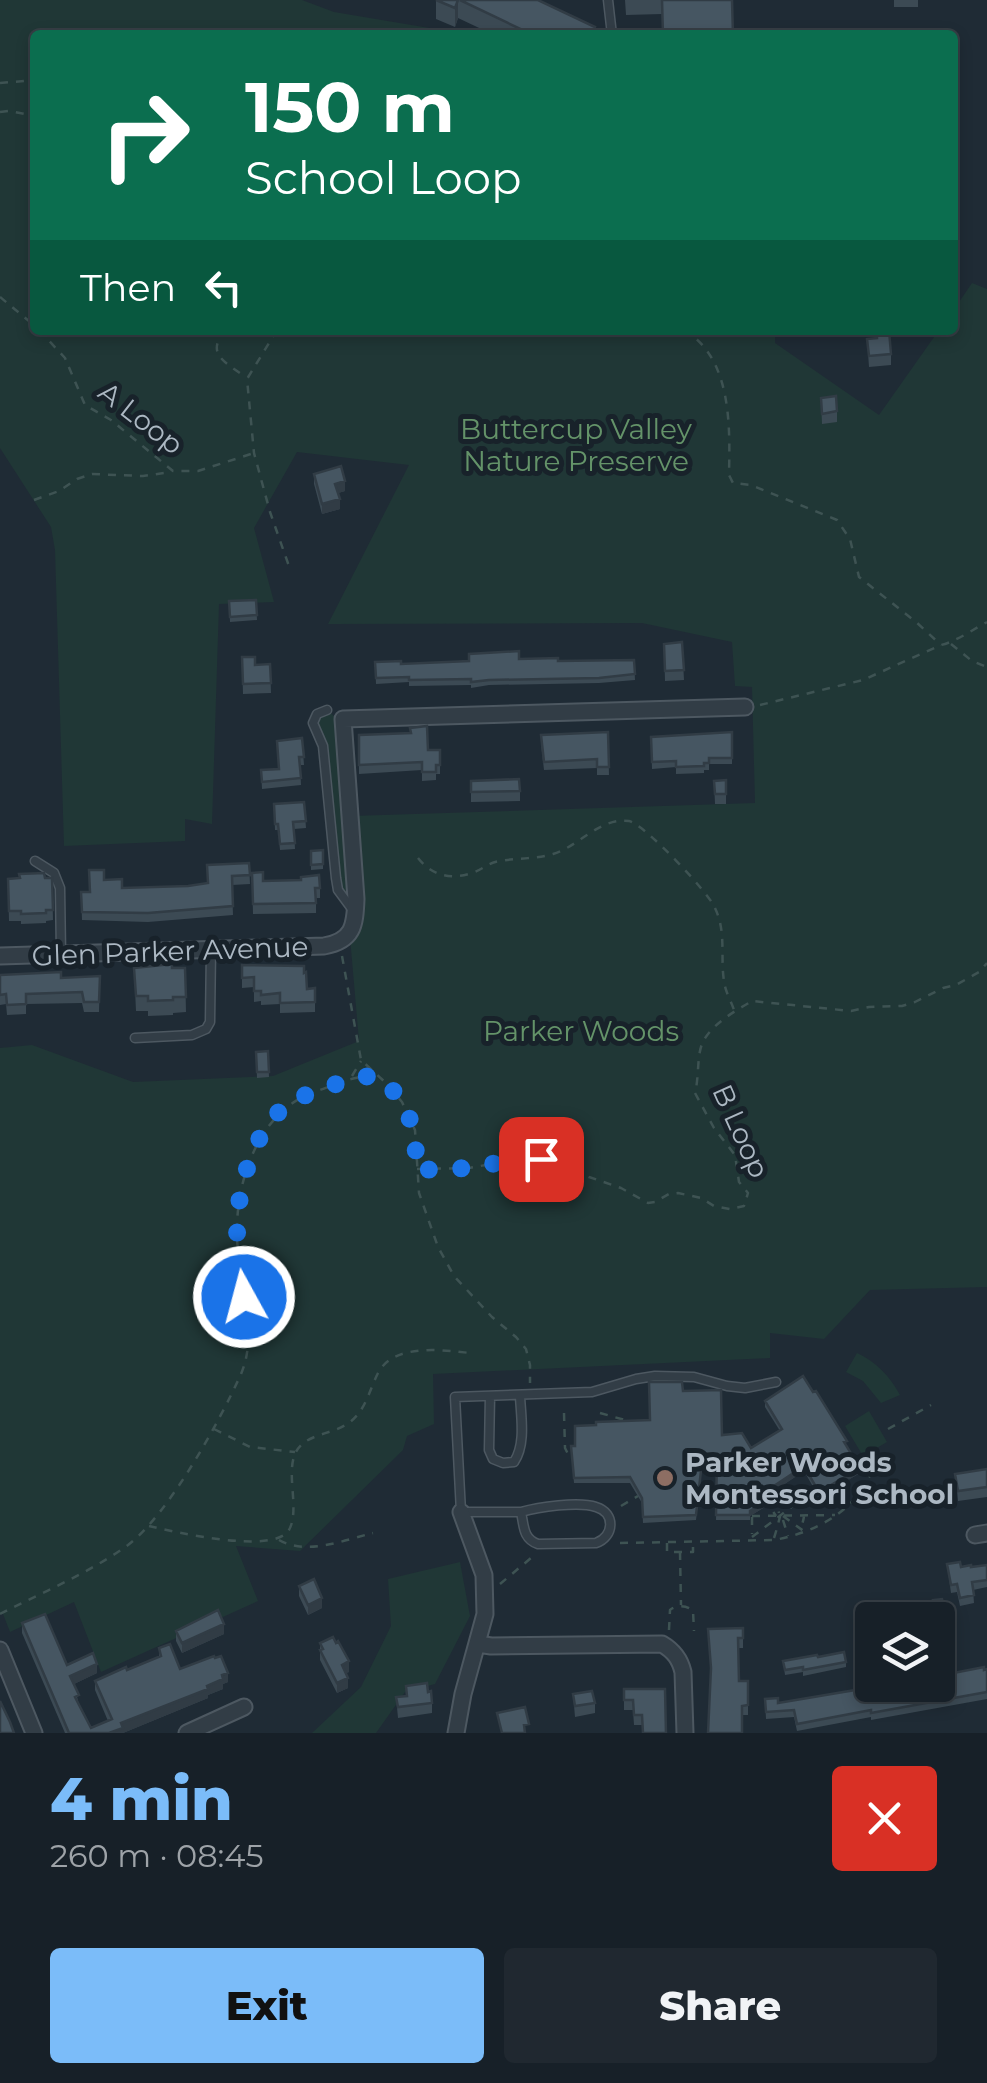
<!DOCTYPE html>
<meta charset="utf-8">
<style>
body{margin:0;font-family:Montserrat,sans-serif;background:#202830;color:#f1f3f6;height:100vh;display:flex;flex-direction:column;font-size:38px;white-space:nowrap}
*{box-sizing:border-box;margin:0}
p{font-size:32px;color:#9ea3a8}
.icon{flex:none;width:55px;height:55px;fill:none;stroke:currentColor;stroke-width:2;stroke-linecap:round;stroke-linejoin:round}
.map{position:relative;height:1733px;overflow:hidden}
.details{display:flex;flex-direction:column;background:#172028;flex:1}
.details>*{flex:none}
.banner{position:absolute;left:30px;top:30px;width:928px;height:305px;border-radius:10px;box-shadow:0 5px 15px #0003,0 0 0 2px #363e45;background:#0b6e4f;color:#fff;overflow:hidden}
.fabs{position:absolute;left:855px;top:1602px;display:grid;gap:20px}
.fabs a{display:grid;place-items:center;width:100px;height:100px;border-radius:10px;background:#172028;box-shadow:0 5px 15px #0003,0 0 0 2px #363e45;font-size:50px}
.pin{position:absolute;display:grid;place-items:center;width:85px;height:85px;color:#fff;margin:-42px;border-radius:20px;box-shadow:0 5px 15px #0006}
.me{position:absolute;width:110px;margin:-55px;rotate:353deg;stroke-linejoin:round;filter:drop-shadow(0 0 8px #0008)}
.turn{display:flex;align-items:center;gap:35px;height:210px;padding:0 50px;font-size:45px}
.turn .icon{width:130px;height:130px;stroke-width:2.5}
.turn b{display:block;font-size:70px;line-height:85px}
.then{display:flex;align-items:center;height:95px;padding:0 50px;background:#0003;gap:20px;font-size:38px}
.round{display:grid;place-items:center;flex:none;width:105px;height:105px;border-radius:10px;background:#202830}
.summary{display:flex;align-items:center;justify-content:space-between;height:170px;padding:0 50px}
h1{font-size:60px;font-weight:800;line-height:75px;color:#7bbcf9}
.cta{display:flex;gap:20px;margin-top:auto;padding:20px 50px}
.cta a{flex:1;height:115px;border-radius:10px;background:#7bbcf9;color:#111;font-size:40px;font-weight:800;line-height:115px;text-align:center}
.cta a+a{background:#202830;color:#f1f3f6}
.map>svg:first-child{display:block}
.green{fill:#203736}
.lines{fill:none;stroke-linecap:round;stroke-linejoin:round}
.service-casing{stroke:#4d5861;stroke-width:11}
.minor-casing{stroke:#4d5861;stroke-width:19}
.path{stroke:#3e5353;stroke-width:2.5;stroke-dasharray:8 8;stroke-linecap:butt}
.service{stroke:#323d46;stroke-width:8}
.minor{stroke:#323d46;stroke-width:15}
.wall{fill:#3c4a54}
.shaded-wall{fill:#313c45}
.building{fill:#465662;stroke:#313c45;stroke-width:2.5}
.route{stroke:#1a73e8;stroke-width:18;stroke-dasharray:0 32.4}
.education-dot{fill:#8d6e63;stroke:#18222a;stroke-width:4}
.labels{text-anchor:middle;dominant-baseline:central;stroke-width:10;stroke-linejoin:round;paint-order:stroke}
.street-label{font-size:28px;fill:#acb8c3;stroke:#18222a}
.park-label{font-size:28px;fill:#649369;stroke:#18222a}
.poi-label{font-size:28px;font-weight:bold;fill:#acb8c3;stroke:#18222a;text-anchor:start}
</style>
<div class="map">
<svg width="987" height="1733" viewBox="0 0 987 1733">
<rect width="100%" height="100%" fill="#1f2b35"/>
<path class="green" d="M0 0H302L334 12 471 35H35V330H775V343L879 415 939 330H952L953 311 972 283 987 289V1287L870 1290 824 1339 770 1333V1358L433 1374 434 1424 407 1436 403 1450 300 1551 236 1546 258 1601 101 1672 74 1602 10 1632 3 1614H0V1048L32 1045 133 1082 273 1076 359 1041 347 903 338 890 323 746 313 723 327 710 334 716 343 719 351 816 755 803 752 687 735 686 732 642 642 623 328 624 409 465 297 452 254 528 274 602 219 604 212 824 185 819V841L64 846 55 550 51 527 0 448Z
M857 1353C876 1362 889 1375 900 1395L881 1403 863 1381 846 1372Z
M869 1411 887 1442 863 1456 845 1426Z
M460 1562 470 1616 435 1684 405 1692 376 1733H312L361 1687 391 1626 388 1579Z"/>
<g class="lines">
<defs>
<path id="service" d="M608 0 612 35
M327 710 317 714 313 723 323 746 336 878 338 890 352 909
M35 861 54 873 60 888 61 954
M135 1038 192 1035 206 1029 210 1022 211 949
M490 1396 489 1450 493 1459 503 1463 514 1462C526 1444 521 1417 520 1396
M521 1512C538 1507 579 1501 596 1507 616 1513 614 1537 596 1543L538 1544C523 1539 524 1526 521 1512H461L455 1397 592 1392 636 1379 655 1376 694 1377 727 1386 745 1388 776 1382"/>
<path id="minor" d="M0 956 324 946C353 941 355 926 356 899L343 719 745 707
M975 1535 987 1533
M478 1644 491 1646 662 1644C674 1651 680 1659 683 1672L685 1733
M0 1650 34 1733
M187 1733 244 1707
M456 1733 463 1694 485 1614 484 1575 461 1512"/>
</defs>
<use href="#service" class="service-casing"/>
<use href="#minor" class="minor-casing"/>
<path class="path" d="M0 83 35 80
M0 112 9 111 35 116
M0 297 35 326
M39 330 65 358 85 405 111 420 173 471H198L254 453
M226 330C204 354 226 362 245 377
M277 330 247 379 254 453 270 512 290 569
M684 330C732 358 730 426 729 475L733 483 751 485 837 520 850 539 859 577 916 622 941 645
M34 500 59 491 77 479 92 474 143 476 171 472
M951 644 972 661 987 667
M760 705 863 680 941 645C955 642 974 629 987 622
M418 858C432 876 451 880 472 873 482 870 489 862 500 861 517 858 536 859 553 854 578 847 600 817 629 821 644 824 706 890 714 906 727 931 720 956 724 981 725 991 731 1001 734 1010
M342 956 361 1060 386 1083 402 1102 415 1130 419 1193 438 1247 454 1276 492 1317 516 1337 526 1349 530 1365V1383
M352 1076 361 1061
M417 1169 469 1168 530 1157 570 1168 589 1177 621 1188 648 1203 655 1202 669 1194 678 1193 701 1198 714 1206 730 1209 744 1206 748 1193 739 1182 735 1155 714 1128 695 1093C699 1078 697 1056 702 1044 710 1025 735 1011 752 1001L851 1011 869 1007 902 1006 915 1002 943 988 956 985 979 972 987 963
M564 1413 565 1448 569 1456 571 1457
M600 1413 632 1422
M214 1429 250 1447 295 1452
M888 1429 931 1405
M837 1488 846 1504
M769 1496 788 1493C804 1499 808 1515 800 1528
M775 1496 779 1513
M770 1497V1507L776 1516
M621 1506 638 1496
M752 1516 835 1515
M783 1516 805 1532
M752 1517V1534
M783 1520 788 1536
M149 1526C174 1532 274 1555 289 1530 300 1510 286 1475 295 1454 303 1434 331 1435 347 1424 365 1413 369 1391 378 1373 394 1343 442 1350 470 1353
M752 1537 798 1502
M774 1538C779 1523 781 1508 788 1494
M279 1540C307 1556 344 1540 373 1533
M620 1543 774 1540C813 1533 853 1513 870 1475
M667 1543V1552H693V1541
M680 1552 681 1605
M500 1584 531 1558
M0 1614C43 1592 89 1573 128 1545 168 1515 220 1421 241 1374 259 1332 239 1281 237 1238 235 1182 258 1112 314 1092 339 1084 353 1074 380 1077
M669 1630 670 1610C676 1605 688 1605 693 1611L694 1631"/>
<use href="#service" class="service"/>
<use href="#minor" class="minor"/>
</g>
<path class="wall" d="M436 0H538L595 35H494L458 18 455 27 436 19Z
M625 0H732L662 14 626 15Z
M894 0H918V7H894Z
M876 330 891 354V365L869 367 867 339 876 338Z
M821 398 837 411V422L822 424Z
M314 474 345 491 338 493 340 509 322 514 314 484Z
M256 600 257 620 230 622 229 601Z
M682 642 684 680 665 681 664 644Z
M242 657 255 665 270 664 271 693 243 694Z
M519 659 558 661 634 660 635 680 599 683 489 685 471 688V685L409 686V682L376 684 375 662 401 664Z
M608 732 609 775H597V768L544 770 541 744Z
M732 732V764H709V770H704V773L676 774V767L652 769 651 737Z
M359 735 428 750H440V774H436V780L422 781V770L359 774Z
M302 738 304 765H300L301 785 262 789 261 770 279 769Z
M726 780V804H715L714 781Z
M471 781 520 791V801L471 802Z
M304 802 306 828 294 829 295 849 280 850 278 830H275L274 804Z
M323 850V869L311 870V851Z
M249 863 250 884 232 885 233 915 148 922 82 920 81 892H90L104 880 122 888 188 886 207 884Z
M252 873 263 881 320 888V898H316V913L253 914Z
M52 878 53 920 46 921V923L21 924V921H9L8 879Z
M242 965 307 989 315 988V1012L280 1013V1004L261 1005V1001L254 1002V987L242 988Z
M134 968H185L186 1012 173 1013V1015L148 1016V1011H136Z
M0 975 61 978 100 976 99 1012H84L82 1003 26 1004V1014L7 1015 6 1004 0 1005Z
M268 1051 269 1077 257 1078 256 1052Z
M683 1391 722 1435 751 1448 780 1431 765 1407V1401L847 1446 860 1473 819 1497 804 1471 768 1495V1505L750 1516V1520H716L717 1459 703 1458 696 1520 643 1523 642 1503 630 1483H574L571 1446H575L596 1425 650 1420Z
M987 1469V1497L958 1501 955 1474Z
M947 1564 971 1567 987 1565V1587L973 1590 974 1603 960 1606 957 1592 951 1593Z
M299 1586 322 1608 308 1615 299 1596Z
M944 1611H948L949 1627H947L951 1653 938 1655V1620Z
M22 1623 67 1665 97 1673 74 1684 79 1705 91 1728 108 1721 95 1690V1681L159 1657V1648L180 1669 228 1682 223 1684V1689L208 1695V1698L123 1733H65L22 1633Z
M743 1628V1648H738L739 1681H748V1715H742L711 1674 708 1629Z
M176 1631 224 1634 182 1653 176 1641Z
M320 1643 349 1672 346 1673 348 1688 337 1693 320 1660Z
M783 1661 846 1662V1667L803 1676V1672L785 1675Z
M987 1669V1699L871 1720V1717L797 1731 794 1717 766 1719 765 1699 778 1703Z
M406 1686 428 1692 432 1703V1713L398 1718 396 1697 406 1696Z
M624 1689 666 1733 642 1725H634L633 1710H624Z
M573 1694 595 1703V1713L575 1717Z"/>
<path class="shaded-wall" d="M458 0V18L455 27V8Z
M345 481V491L335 494V484Z
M340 499V509L322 514V504Z
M804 1466V1471L768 1495V1490Z
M860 1468V1473L819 1497V1492Z
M768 1500V1505L750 1516V1511Z
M322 1598V1608L308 1615V1605Z
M224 1624V1634L182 1653V1643Z
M349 1661V1672L342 1675V1665Z
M97 1664V1673L70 1686V1676Z
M228 1673V1682L223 1684V1689L208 1695V1698L123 1733H109L121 1723 207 1686Z
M348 1678V1688L337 1693V1683Z"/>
<path class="building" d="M436 0H458L455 8Z
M460 0H538L595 27 592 35H533Z
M662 0H732L733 35H663Z
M877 330H889L891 354 869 356 867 339 877 338Z
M836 396 837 411 822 414 821 398Z
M341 466 345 481 335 484 340 499 322 504 314 474Z
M256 600 257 615 230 617 229 601Z
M682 642 684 670 665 671 664 644Z
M519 651V659L558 658V661L634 660 635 674 599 678 489 680 471 682V679L409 680V677L376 678 375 662 401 661V664L469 661V654Z
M242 657H255V665L270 664 271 683 243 684Z
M427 726 428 750H440V765H436V772H422V762L359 765V735L411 733 410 728Z
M608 732 609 767H597V759L544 762 541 735Z
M732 732V758H709V763H704V766L676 767V761L652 762 651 737Z
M302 738 304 757H299L301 778 262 782 261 770 279 769 277 741Z
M519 779 520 791 471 792V781Z
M726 780V794H715L714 781Z
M304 802 306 821 293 822 295 843 280 844 278 824H275L274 804Z
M323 850V864L311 865V851Z
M249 863 250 875 232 876 233 906 148 913 82 912 81 892H90L89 870H104V880L122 879V888L188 886 208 883 207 865Z
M263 872V881L301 880V877L319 875 320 888H315L316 903 253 904 252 873Z
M44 873 45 878H52L53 910H46V913L21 914V911H9L8 879 20 878 19 874Z
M172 964V968H185L186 997H173V1000L148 1001V996H136L134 968Z
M242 965 304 966V973L306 972 307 989 315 988V1002L280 1003V993L261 995V991H254V977L242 978Z
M61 972V978L100 976 99 1002H84L82 992 26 994V1004L7 1005 6 994 0 995V975Z
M268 1051 269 1072H257L256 1052Z
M803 1376 813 1392 816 1391 847 1441 844 1442 860 1468 819 1492 804 1466 768 1490V1500L750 1511V1515H716L717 1454 703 1453 696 1515 643 1517 642 1498 630 1477 574 1478 571 1446H575V1426L596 1425V1422L650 1420 649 1382H682L683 1391 721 1390 722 1435 742 1433 751 1448 782 1429 765 1401Z
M987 1469V1487L958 1491 955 1474Z
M960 1562 961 1567 971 1565V1567L987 1565V1580L972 1582 974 1595 960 1598 957 1584 951 1585 947 1564Z
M314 1579 322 1598 308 1605 299 1586Z
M942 1599 944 1611H948L949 1622H946L951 1648 938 1650V1620H936L933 1600Z
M218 1610 224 1624 182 1643 176 1631Z
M45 1614 67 1665 93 1653 97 1664 70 1676 79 1695 75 1697 91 1728 112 1719 95 1681 126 1667 127 1670 161 1656 159 1648 170 1644 180 1669 214 1656 215 1658 221 1656 228 1673 222 1675 223 1679 207 1686 208 1689 121 1723 123 1728 109 1733H69L22 1623Z
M743 1628V1638H738L739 1681H748V1705L742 1706V1733H708L711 1668 708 1629Z
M333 1637 336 1643 338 1641 349 1661 342 1665 348 1678 337 1683 320 1650 323 1649 320 1643Z
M844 1652 846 1662 803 1670V1667L785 1670 783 1661 817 1655 818 1657Z
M984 1667V1670L987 1669V1692L871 1713V1710L797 1724 794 1710 766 1712 765 1699 778 1698V1703L867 1688 866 1686 872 1685H938V1676Z
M427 1683 428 1692 431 1691 432 1703 398 1707 396 1697 407 1696 406 1686Z
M624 1689H665L666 1733H643L642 1715H634L633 1700H624Z
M592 1691 595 1703 575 1706 573 1694Z
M0 1701 10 1722 14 1733H0Z
M525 1707 529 1724 524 1725 525 1733H502L497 1713Z"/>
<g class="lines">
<path class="route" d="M244 1297C240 1269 235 1240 238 1212 242 1172 260 1117 298 1098 305 1095 313 1093 320 1090 343 1082 355 1074 380 1077 410 1105 417 1129 416 1170L469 1168 530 1157 541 1159"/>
</g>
<circle class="education-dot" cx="665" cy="1478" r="10"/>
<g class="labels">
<g class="street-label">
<text transform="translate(141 418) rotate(38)">A Loop</text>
<text transform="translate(170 951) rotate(-2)">Glen Parker Avenue</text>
<text transform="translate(741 1131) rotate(66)">B Loop</text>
</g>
<g class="park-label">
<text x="576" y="429">Buttercup Valley<tspan x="576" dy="32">Nature Preserve</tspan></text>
<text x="581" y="1031">Parker Woods</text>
</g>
<g class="poi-label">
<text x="685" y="1462">Parker Woods<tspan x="685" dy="32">Montessori School</tspan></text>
</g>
</g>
</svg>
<div class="fabs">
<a><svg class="icon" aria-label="layers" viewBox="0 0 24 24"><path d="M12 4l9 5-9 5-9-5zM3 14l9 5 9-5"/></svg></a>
</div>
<div class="pin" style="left:541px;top:1159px;background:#d93025"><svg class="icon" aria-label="arrive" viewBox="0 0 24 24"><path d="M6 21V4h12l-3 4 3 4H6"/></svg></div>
<svg class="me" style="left:244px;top:1297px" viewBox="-20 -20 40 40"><circle r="17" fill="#1a73e8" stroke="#fff" stroke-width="3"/><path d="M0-11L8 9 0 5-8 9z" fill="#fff"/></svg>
<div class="banner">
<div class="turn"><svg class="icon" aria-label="right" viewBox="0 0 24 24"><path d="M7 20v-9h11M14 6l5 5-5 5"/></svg><div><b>150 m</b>School Loop</div></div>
<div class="then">Then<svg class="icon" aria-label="left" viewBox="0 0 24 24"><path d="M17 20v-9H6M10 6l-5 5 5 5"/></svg></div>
</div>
</div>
<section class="details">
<div class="summary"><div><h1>4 min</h1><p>260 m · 08:45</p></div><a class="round" style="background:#d93025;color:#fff"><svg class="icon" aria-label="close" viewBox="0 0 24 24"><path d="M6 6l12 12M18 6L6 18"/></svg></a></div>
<div class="cta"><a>Exit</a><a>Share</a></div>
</section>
